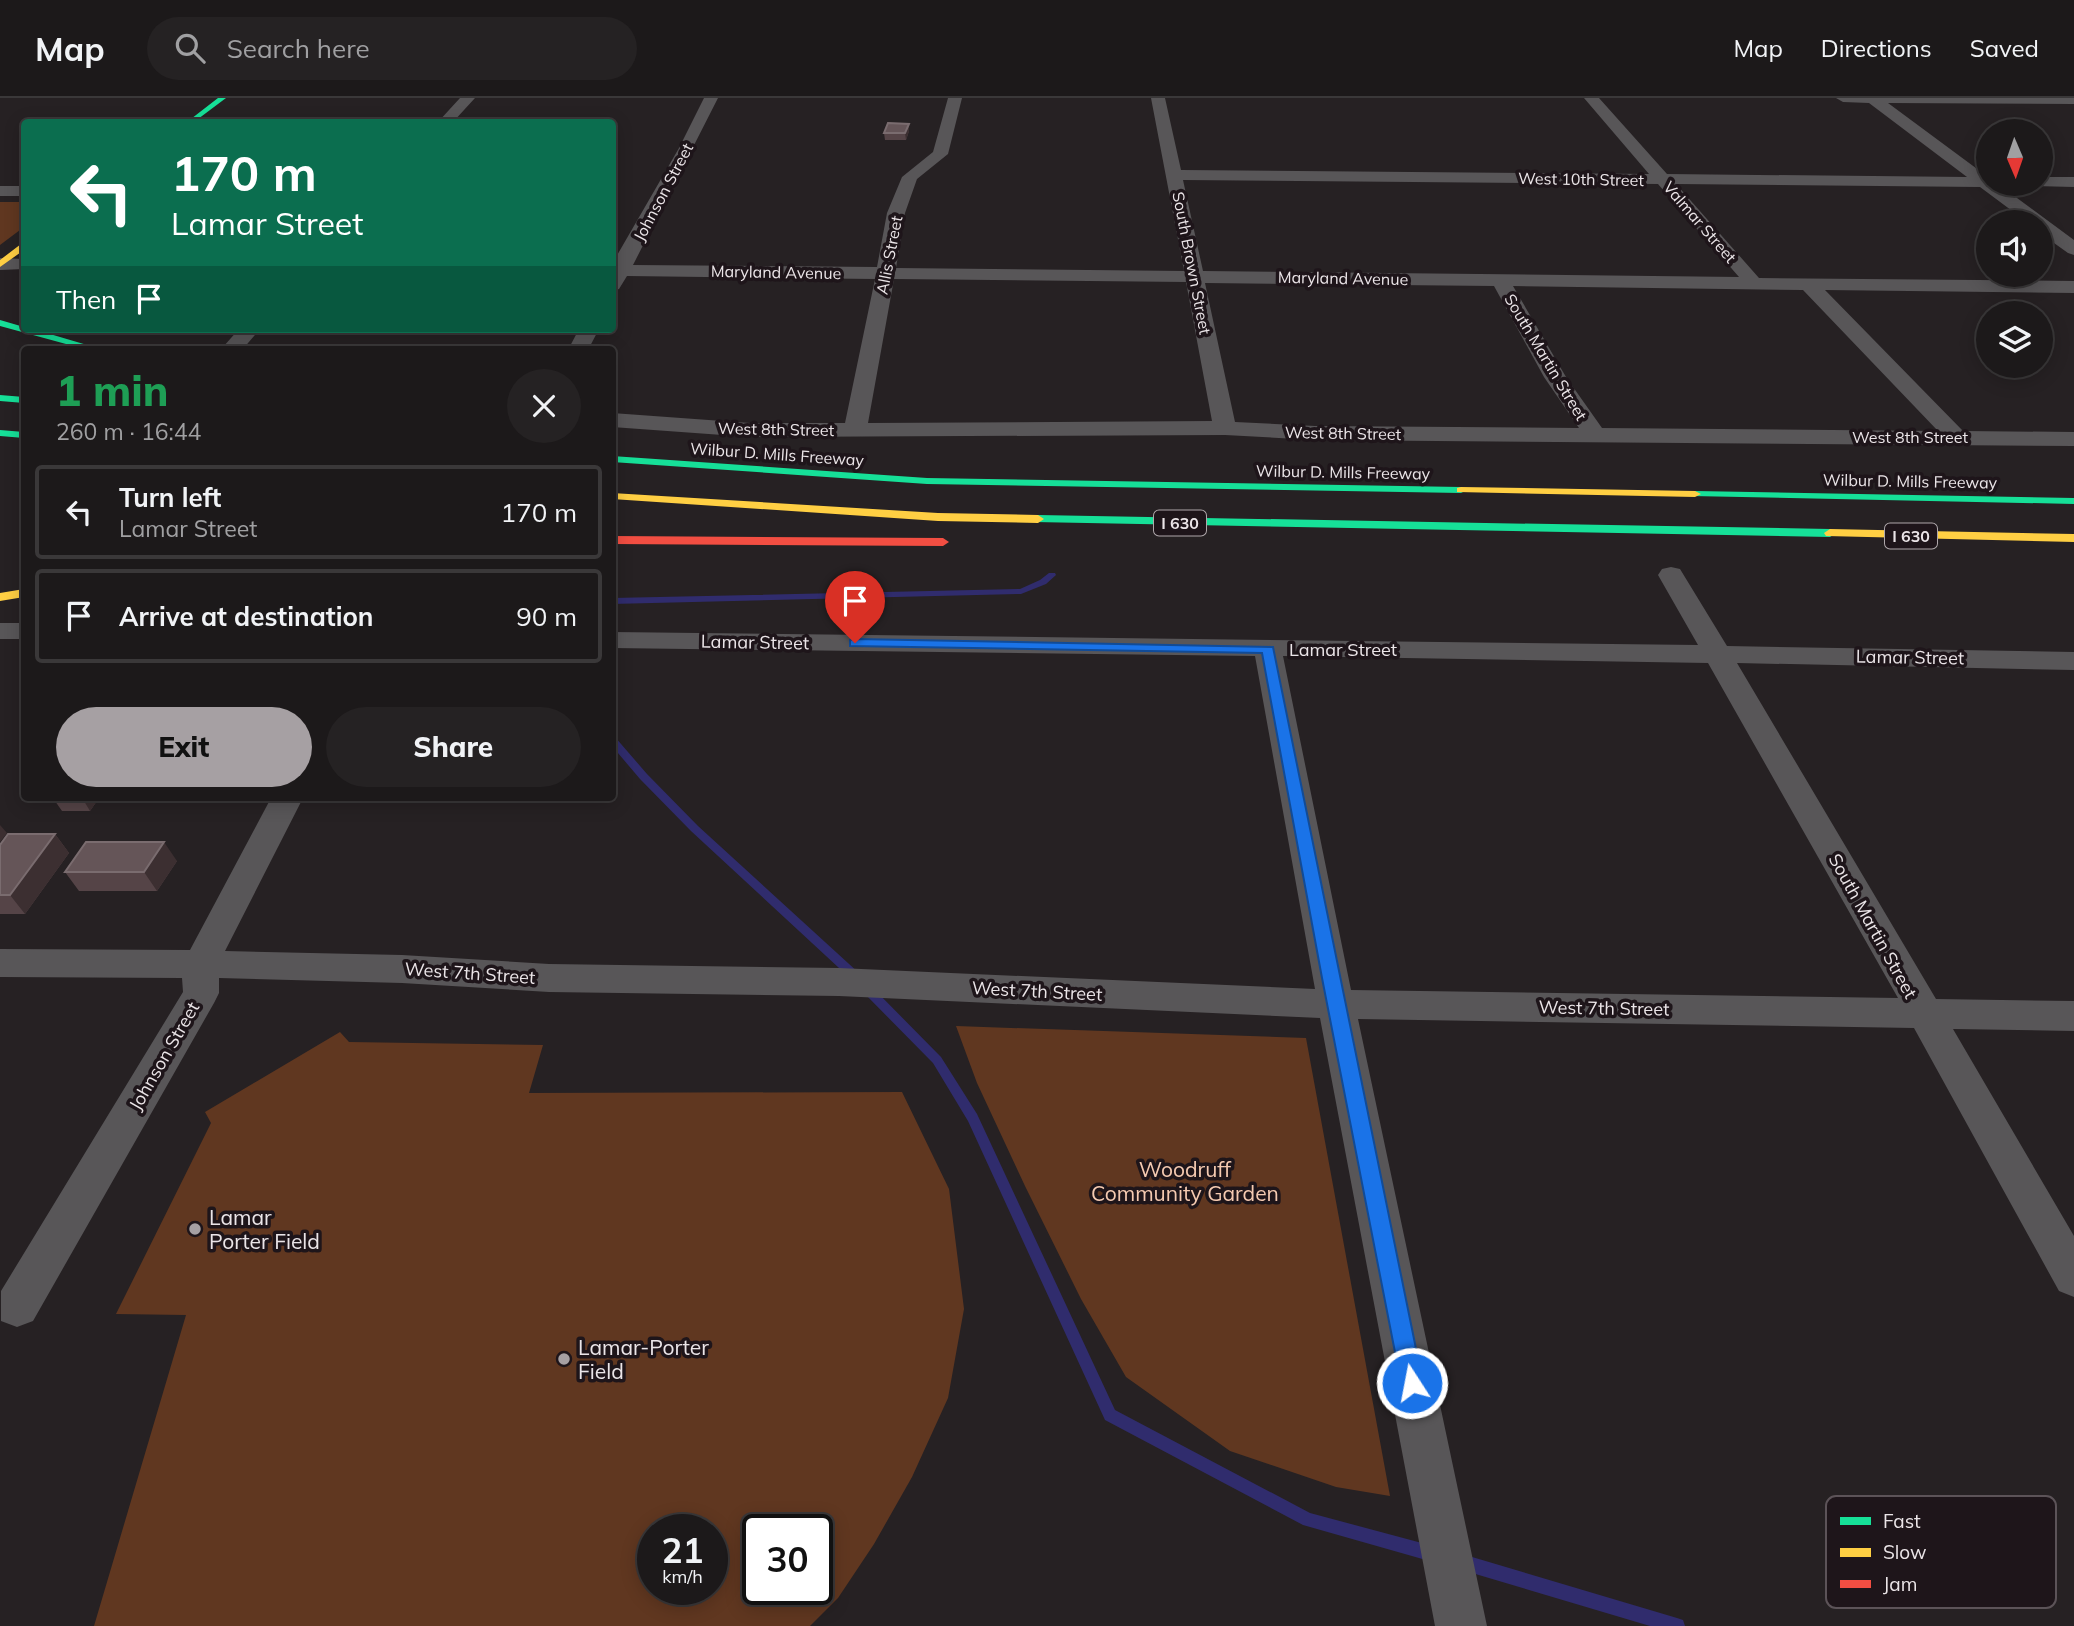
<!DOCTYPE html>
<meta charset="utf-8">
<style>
body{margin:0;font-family:Mulish,sans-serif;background:#252223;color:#f1f3f6;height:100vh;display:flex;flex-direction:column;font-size:26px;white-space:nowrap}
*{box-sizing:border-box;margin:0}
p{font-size:23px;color:#a0a0a2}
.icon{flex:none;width:38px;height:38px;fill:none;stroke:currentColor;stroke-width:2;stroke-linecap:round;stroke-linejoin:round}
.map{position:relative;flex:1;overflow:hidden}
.sheet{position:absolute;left:21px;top:248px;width:595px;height:455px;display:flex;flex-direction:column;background:#1c191a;border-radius:7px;box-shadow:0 4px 18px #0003,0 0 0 2px #3a3839}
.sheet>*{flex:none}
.banner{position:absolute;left:21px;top:21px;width:595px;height:214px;border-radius:7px;box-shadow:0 4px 18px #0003,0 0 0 2px #3a3839;background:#0b6e4f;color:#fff;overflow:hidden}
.needle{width:46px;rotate:178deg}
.fabs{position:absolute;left:1976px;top:21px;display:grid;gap:14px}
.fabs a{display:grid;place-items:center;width:77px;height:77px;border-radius:50%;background:#1c191a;box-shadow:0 4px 18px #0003,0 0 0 2px #3a3839;font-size:35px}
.speed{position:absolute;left:637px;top:1416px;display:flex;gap:14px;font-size:35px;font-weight:700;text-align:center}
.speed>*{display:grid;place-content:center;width:91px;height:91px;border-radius:50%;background:#1c191a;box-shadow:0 4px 18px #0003,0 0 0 2px #3a3839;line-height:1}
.speed small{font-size:18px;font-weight:400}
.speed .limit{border:4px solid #111;border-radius:10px;background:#fff;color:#111}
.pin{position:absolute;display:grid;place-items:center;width:60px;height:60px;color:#fff;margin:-72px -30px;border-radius:50% 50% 50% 0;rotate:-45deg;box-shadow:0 0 7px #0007}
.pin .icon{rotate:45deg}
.me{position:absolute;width:77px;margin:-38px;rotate:349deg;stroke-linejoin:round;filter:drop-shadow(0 0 5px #0008)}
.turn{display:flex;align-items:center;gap:24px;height:147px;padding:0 35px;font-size:32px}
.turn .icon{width:91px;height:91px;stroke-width:2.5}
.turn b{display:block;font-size:49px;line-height:60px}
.then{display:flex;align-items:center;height:66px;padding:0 35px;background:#0003;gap:14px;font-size:26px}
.round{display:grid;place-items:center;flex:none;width:74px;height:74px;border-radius:37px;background:#252223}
.headline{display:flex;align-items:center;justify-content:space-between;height:119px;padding:0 35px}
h1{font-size:42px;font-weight:800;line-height:52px;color:#1e9e55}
.primary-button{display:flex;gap:14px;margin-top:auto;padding:14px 35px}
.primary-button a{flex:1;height:80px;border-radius:42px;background:#a6a0a3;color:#111;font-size:28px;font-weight:800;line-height:80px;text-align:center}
.primary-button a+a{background:#252223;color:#f1f3f6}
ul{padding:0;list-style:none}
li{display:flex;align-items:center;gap:21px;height:94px;margin:0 14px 10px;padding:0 21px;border:4px solid #3a3839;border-radius:7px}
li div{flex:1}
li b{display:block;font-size:26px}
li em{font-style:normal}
header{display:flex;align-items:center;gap:42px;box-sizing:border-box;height:98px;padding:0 35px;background:#1c191a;border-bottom:2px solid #3a3839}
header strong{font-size:33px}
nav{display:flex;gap:38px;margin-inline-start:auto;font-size:24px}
.search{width:490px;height:63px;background:#252223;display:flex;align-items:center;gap:18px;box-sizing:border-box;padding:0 24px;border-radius:38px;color:#a0a0a2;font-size:26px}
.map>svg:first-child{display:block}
.green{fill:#603720;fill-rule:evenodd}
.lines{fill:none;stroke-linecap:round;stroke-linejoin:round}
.stream{fill:#302c6d;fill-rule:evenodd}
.street{fill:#585658;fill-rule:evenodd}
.fast{fill:#16e098;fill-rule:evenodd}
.slow{fill:#ffcf43;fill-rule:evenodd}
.jam{fill:#f24e42;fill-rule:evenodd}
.wall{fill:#554447}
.shaded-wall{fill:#3c2f31}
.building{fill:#655558;stroke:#7a6c6f;stroke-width:2}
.route{fill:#1a73e8;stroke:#114b97;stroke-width:2}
.poi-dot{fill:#a6a0a3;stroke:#1e151a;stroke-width:2.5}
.labels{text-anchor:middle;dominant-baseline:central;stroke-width:7;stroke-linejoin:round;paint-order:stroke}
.far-street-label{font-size:16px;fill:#ebe5e8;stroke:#1e151a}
.shield{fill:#1e151a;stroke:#aea7aa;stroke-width:2}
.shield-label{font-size:16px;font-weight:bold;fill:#ebe5e8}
.street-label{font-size:18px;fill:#ebe5e8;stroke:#1e151a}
.near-park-label{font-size:21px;fill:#f5cab1;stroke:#1e151a}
.near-poi-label{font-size:21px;fill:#ebe5e8;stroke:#1e151a;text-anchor:start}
.key{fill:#1e151a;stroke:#5c5358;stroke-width:2}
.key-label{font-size:19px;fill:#ebe5e8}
</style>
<header>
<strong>Map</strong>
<div class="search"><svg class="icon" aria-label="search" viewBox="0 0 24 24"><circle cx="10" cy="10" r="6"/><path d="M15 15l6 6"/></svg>Search here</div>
<nav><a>Map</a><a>Directions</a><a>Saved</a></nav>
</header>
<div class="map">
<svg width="2074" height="1528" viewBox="0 0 2074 1528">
<rect width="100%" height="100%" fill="#262123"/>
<path class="green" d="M0 104H24V129L0 147Z
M956 928 1306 940 1390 1398 1336 1389 1230 1353 1126 1279 1081 1201 1025 1088 977 985Z
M340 934 349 944 543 947 529 995 902 994 949 1091 964 1211 948 1300 912 1379 874 1446 838 1500 810 1528H94L186 1217 116 1216 211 1025 205 1014ZM653 1432H712V1491H653ZM758 1432H817V1491H758Z"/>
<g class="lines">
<path class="stream" d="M1049 475H1055L1056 477 1046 486 1021 496 612 506V500L1020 491 1040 482Z
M612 638 615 639 647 676 698 728 860 876 862 879 860 882H852L691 733 640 681 612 648Z
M867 886 871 888 941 959 977 1016 1115 1312 1310 1415 1433 1448 1439 1450 1441 1456 1439 1462 1433 1464 1303 1427 1105 1322 968 1023 933 965 863 894 861 891 863 888Z
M1462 1456 1677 1520 1683 1522 1685 1528H1650L1462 1472 1456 1470 1454 1464 1456 1458Z"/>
<path class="street" d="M460 0H475L453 24H438Z
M704 0H718L633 167 877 169 887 115 902 79 933 54 948 0H962L948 56 917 81 905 115 896 170 1184 173 1151 0H1165L1181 72 1649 76 1584 0H1599L1667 76 1967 79 1869 5 1843 4 1836 0H2074V6L1888 5 1988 79V86H1998L2074 142V157L2068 155 2040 135V124H2027L1980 89 1676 86 1759 180 2074 183V195L1825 192 1963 333 2074 334V348L1315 342 1225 337 750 339 612 329V315L750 325H845L875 181 627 178 619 191 612 193V166L679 50ZM1183 82 1658 86 1739 179 1203 173ZM894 181 1186 184 1212 323 868 325ZM1205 185 1494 188 1544 279 1579 330 1315 328 1235 324ZM1513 188 1803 192 1938 333 1602 330 1566 279Z
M2040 79H2074V89L2034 88 2033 86H2040Z
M0 88H24V98H0Z
M0 160 24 161V171L0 172Z
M239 231H260L242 252H225L223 249Z
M579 231H599L588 252H568Z
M1671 469 1680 471 1727 548 2074 554V572L1737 565 1936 901 2074 903V933L1953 931 2074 1138V1199L2059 1193 1914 930 1358 921 1487 1528H1435L1320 920 839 898 549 894 402 885 219 880V895L214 905 33 1223 17 1229 1 1223V1193L183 894 182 880 0 879V851L190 852 271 700H303L225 853 402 857 549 866 839 870 1315 891 1255 558 612 550V534L1698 547 1658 477 1662 471ZM1283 558 1708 565 1898 900 1351 892Z
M0 525H24V541H0Z"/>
<path class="fast" d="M218 0H226L194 24H187Z
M0 222 24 229V231H33L104 252H88L0 228Z
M0 297 24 299V305L0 303Z
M0 332 24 334V340L0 338Z
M612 358 927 380 1461 389 1467 392 1461 395 927 386 612 364Z
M1695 393 2074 400V406L1691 398 1689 396Z
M1038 417 1830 431 1836 435 1830 439 1034 424 1032 421Z"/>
<path class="slow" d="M21 146H24V152L0 169V162Z
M1461 389 1695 393 1701 396 1695 399 1457 394V390Z
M612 395 938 415 1038 417 1044 421 1038 425 938 423 612 401Z
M1830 431 2074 436V444L1826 438 1824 435Z
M24 491V499L0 503V495Z"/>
<path class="jam" d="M612 438 943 440 949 444 943 448 612 446Z"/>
</g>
<path class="wall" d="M909 33 906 42H885L884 35Z
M57 700H99L90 713H62L55 703Z
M55 736 69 755 25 816H0V747Z
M177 763 157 793H79L65 774Z"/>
<path class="shaded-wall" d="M909 26V33L906 42 905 35Z
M86 700H99L90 713 84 703Z
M0 727 7 735 0 744Z
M55 736 69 755 25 816 10 797Z
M164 744 177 763 157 793 144 774Z"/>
<path class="building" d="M888 25 909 26 905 35H884Z
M57 700H86L84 703H55Z
M8 736H55L10 797H0V747Z
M86 744H164L144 774H65Z"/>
<path class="route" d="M855 541 1273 549 1423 1285 1420 1293 1412 1296 1404 1293 1401 1285 1322 880 1262 555 850 548V542Z"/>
<g class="poi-dot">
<circle cx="195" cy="1131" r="7"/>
<circle cx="564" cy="1261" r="7"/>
</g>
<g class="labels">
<g class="far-street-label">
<text transform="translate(1581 81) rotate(1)">West 10th Street</text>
<text transform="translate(663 94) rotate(-62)">Johnson Street</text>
<text transform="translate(1700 124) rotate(49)">Valmar Street</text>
<text transform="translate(889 157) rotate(-79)">Allis Street</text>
<text transform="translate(1192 165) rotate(79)">South Brown Street</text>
<text transform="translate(776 174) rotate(1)">Maryland Avenue</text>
<text transform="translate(1343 180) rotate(1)">Maryland Avenue</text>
<text transform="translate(1546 259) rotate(59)">South Martin Street</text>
<text transform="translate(776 331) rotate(1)">West 8th Street</text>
<text transform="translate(1343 335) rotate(1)">West 8th Street</text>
<text x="1910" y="339">West 8th Street</text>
<text transform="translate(777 356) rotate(4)">Wilbur D. Mills Freeway</text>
<text transform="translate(1343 374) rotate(1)">Wilbur D. Mills Freeway</text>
<text transform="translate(1910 383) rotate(1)">Wilbur D. Mills Freeway</text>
</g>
<g class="shield">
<rect x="1154" y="412.5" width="52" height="25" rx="5"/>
<rect x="1885" y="425.5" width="52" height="25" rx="5"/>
</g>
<g class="shield-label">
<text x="1180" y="425">I 630</text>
<text x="1911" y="438">I 630</text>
</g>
<g class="street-label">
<text transform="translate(755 544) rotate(1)">Lamar Street</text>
<text x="1343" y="551">Lamar Street</text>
<text transform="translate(1910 559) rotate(1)">Lamar Street</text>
<text transform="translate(1873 828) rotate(61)">South Martin Street</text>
<text transform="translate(470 875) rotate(4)">West 7th Street</text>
<text transform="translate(1037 893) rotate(3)">West 7th Street</text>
<text transform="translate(1604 910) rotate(1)">West 7th Street</text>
<text transform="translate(164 958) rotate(-60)">Johnson Street</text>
</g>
<g class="near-park-label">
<text x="1185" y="1071">Woodruff<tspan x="1185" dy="24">Community Garden</tspan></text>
</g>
<g class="near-poi-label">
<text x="209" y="1119">Lamar<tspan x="209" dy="24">Porter Field</tspan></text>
<text x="578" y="1249">Lamar-Porter<tspan x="578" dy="24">Field</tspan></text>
</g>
</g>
<rect x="1826" y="1398" width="230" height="112" rx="10" class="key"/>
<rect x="1840" y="1419" width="31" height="8" fill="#16e098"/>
<rect x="1840" y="1450" width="31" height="9" fill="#ffcf43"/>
<rect x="1840" y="1482" width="31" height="8" fill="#f24e42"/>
<g class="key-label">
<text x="1883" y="1430">Fast</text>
<text x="1883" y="1461">Slow</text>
<text x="1883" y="1493">Jam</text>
</g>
</svg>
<div class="fabs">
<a><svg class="needle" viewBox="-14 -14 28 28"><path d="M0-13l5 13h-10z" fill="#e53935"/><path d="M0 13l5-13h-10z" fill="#a0a0a2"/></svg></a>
<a><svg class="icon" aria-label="sound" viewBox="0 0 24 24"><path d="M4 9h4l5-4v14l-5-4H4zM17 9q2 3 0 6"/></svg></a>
<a><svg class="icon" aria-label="layers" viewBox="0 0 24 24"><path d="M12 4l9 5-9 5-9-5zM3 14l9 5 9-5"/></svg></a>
</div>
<div class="speed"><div>21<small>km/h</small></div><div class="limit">30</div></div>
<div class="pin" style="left:855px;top:545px;background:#d93025"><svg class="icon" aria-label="arrive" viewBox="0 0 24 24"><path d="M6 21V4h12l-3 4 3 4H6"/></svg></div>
<svg class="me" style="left:1412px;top:1285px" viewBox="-20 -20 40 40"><circle r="17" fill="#1a73e8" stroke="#fff" stroke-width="3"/><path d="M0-11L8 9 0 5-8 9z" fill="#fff"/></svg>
<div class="banner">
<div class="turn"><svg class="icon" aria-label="left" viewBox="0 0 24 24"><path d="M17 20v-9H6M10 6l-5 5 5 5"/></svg><div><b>170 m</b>Lamar Street</div></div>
<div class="then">Then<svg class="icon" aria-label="arrive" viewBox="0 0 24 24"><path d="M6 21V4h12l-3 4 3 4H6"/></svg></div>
</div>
<section class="sheet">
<div class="headline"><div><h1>1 min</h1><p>260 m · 16:44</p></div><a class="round"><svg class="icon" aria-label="close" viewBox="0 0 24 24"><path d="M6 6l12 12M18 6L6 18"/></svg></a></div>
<ul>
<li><svg class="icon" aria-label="left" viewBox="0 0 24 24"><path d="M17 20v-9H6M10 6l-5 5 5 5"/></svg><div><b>Turn left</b><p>Lamar Street</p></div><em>170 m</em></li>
<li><svg class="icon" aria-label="arrive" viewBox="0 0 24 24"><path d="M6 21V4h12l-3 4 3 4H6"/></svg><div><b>Arrive at destination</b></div><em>90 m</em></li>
</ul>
<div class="primary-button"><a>Exit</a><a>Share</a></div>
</section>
</div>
